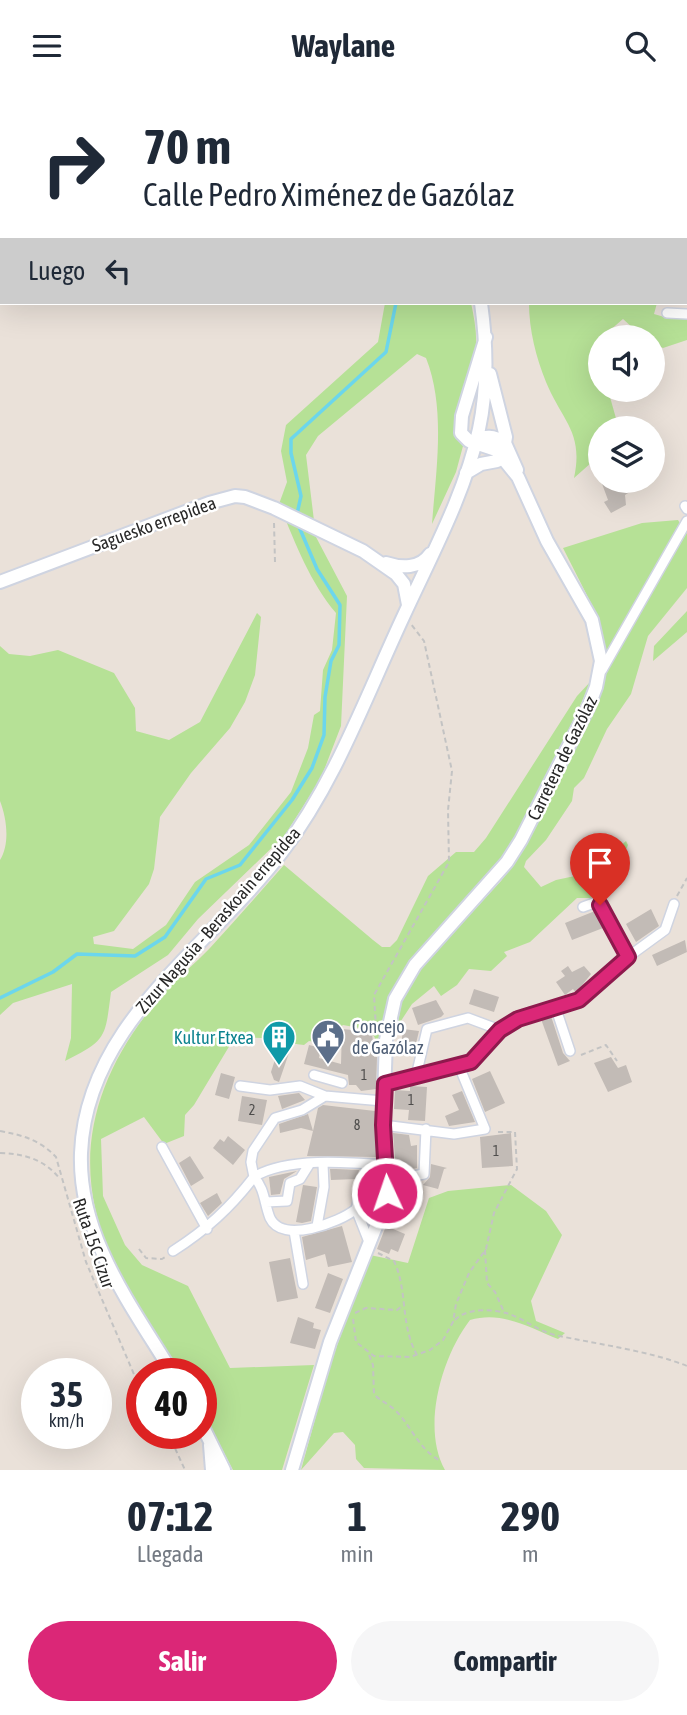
<!DOCTYPE html>
<html lang="es">
<meta charset="utf-8">
<style>
body{margin:0;font-family:"Asap Condensed",sans-serif;background:#f6f6f7;color:#1f2937;height:100vh;display:flex;flex-direction:column;font-size:26px;white-space:nowrap}
*{box-sizing:border-box;margin:0}
p{font-size:23px;color:#747a83}
.icon{flex:none;width:38px;height:38px;fill:none;stroke:currentColor;stroke-width:2;stroke-linecap:round;stroke-linejoin:round}
.map{position:relative;height:1379px;overflow:hidden}
.side{display:flex;flex-direction:column;background:#fff;flex:1}
.side>*{flex:none}
.banner{position:absolute;left:0px;top:0px;width:688px;height:214px;box-shadow:0 7px 28px #0002;background:#fff;color:#1f2937;overflow:hidden}
.buttons{position:absolute;left:588px;top:234px;display:grid;gap:14px}
.buttons a{display:grid;place-items:center;width:77px;height:77px;border-radius:50%;background:#fff;box-shadow:0 7px 28px #0002;font-size:35px}
.speed{position:absolute;left:21px;top:1267px;display:flex;gap:14px;font-size:35px;font-weight:700;text-align:center}
.speed>*{display:grid;place-content:center;width:91px;height:91px;border-radius:50%;background:#fff;box-shadow:0 7px 28px #0002;line-height:1}
.speed small{font-size:18px;font-weight:400}
.speed .limit{border:10px solid #d22;background:#fff;color:#111}
.pin{position:absolute;display:grid;place-items:center;width:60px;height:60px;color:#fff;margin:-72px -30px;border-radius:50% 50% 50% 0;rotate:-45deg;box-shadow:0 0 7px #0007}
.pin .icon{rotate:45deg}
.me{position:absolute;width:77px;margin:-38px;rotate:357deg;stroke-linejoin:round;filter:drop-shadow(0 0 5px #0008)}
.turn{display:flex;align-items:center;gap:24px;height:147px;padding:0 28px;font-size:32px}
.turn .icon{width:91px;height:91px;stroke-width:2.5}
.turn b{display:block;font-size:49px;line-height:60px}
.then{display:flex;align-items:center;height:66px;padding:0 28px;background:#0003;gap:14px;font-size:26px}
.eta{display:flex;justify-content:space-evenly;align-items:center;height:119px;text-align:center}
.eta b{font-size:42px;font-weight:700;line-height:49px}
.button{display:flex;gap:14px;margin-top:auto;padding:14px 28px}
.button a{flex:1;height:80px;border-radius:42px;background:#db2777;color:#fff;font-size:28px;font-weight:700;line-height:80px;text-align:center}
.button a+a{background:#f6f6f7;color:#1f2937}
header{display:flex;justify-content:space-between;align-items:center;height:91px;padding:0 28px;background:#fff;font-size:32px;font-weight:700}
.map>svg:first-child{display:block}
.green{fill:#b6e196}
.lines{fill:none;stroke-linecap:round;stroke-linejoin:round}
.stream{stroke:#6cd6ec;stroke-width:3.5}
.building{fill:#c2bbb6}
.street-casing{stroke:#cfd4e1;stroke-width:12}
.secondary-casing{stroke:#cfd4e1;stroke-width:16}
.path{stroke:#c3c3c3;stroke-width:2;stroke-dasharray:5 3.5;stroke-linecap:butt}
.street{stroke:#fff;stroke-width:9}
.secondary{stroke:#fff;stroke-width:12}
.route-casing{stroke:#8e194d;stroke-width:18}
.route{stroke:#db2777;stroke-width:12}
.labels{text-anchor:middle;dominant-baseline:central;stroke-width:5;stroke-linejoin:round;paint-order:stroke}
.number-label{font-size:14px;fill:#4e4d4c}
.street-label{font-size:18px;fill:#282828;stroke:#fff}
.service-label{font-size:18px;fill:#4e5e75;stroke:#fff;text-anchor:start}
.culture-label{font-size:18px;fill:#0d838f;stroke:#fff;text-anchor:end}
</style>
<header><svg class="icon" aria-label="menu" viewBox="0 0 24 24"><path d="M4 6h16M4 12h16M4 18h16"/></svg>Waylane<svg class="icon" aria-label="search" viewBox="0 0 24 24"><circle cx="10" cy="10" r="6"/><path d="M15 15l6 6"/></svg></header>
<div class="map">
<svg width="687" height="1379" viewBox="0 0 687 1379">
<rect width="100%" height="100%" fill="#eae1d9"/>
<path class="green" d="M385 212H471C474 226 477 241 476 256 474 291 442 319 463 355L456 381 432 433C436 379 446 317 426 267L417 263 318 345 306 364 316 446 347 505 341 635 321 687 285 744 198 828 168 864 111 901C105 947 107 949 65 970L71 947 72 893 13 912 0 924V769C10 753 7 728 0 710V555L9 563 30 565 58 559 114 582 135 617 136 640 169 649 200 631 257 522 261 526 255 584 245 611 230 637 191 682 160 726 154 778 149 793 114 840 93 846 94 853 133 858 166 834 195 791 249 754 291 701 308 657 314 624 320 620 323 579 332 559 336 522C309 490 295 451 279 413L287 391 281 360 286 334 378 251Z
M529 212H657L654 223 671 228 687 227V249L663 257 653 253V247H644L623 228 594 253 600 275V299H608L619 338H600V364L574 387C584 341 562 330 546 291 536 266 529 239 529 212Z
M678 429 681 434 607 563 599 528 563 457 642 432Z
M687 441V497L648 545 631 603 607 638 584 687 574 697 572 710 546 749 526 770 524 776 541 796 556 789 589 782 626 750 628 754C623 767 608 784 609 798L614 801 593 807H577L530 851 504 861 507 865 491 880 469 878 457 894 441 905 434 895 412 913 397 936 403 904 427 870 501 790 528 750 578 651 607 579Z
M687 520V541L653 570 654 555Z
M592 589 514 755 397 893 386 917 382 951 378 952 370 939 343 934 320 952 309 950 304 954C279 952 252 939 230 954L194 1014 185 1024 184 1045 164 1053 144 1026 101 1048 103 1105 125 1154 142 1174 188 1195 230 1277 314 1274 282 1379H233L201 1318V1283H179C155 1245 131 1208 112 1167 67 1069 95 980 164 902 178 886 195 873 210 857 235 830 259 802 284 774L373 849 382 856H390L397 849 428 785 456 761H474L486 747 577 605Z
M511 1094 546 1120 562 1144 531 1210 536 1230 565 1242 558 1248C529 1236 502 1220 470 1229 442 1265 421 1337 445 1379L364 1377 356 1368 355 1354 343 1341 334 1342 301 1379 330 1274 370 1164 408 1172 429 1107 448 1100Z"/>
<g class="lines">
<path class="stream" d="M392 0V2
M297 423 301 405 291 362V348L386 261 396 212
M0 907 53 881 77 863 135 865 165 846 206 788 240 774 292 709 312 677 324 644 325 606 331 570 339 554 340 514 317 478 297 431"/>
</g>
<path class="building" d="M601 390H617L621 398 636 397 625 404 626 414 611 422 604 411 608 409Z
M651 818 659 835 636 851 626 833Z
M595 820 603 837 572 849 565 832Z
M685 849 687 861 657 875 652 864Z
M568 875 572 881 584 875 591 883 576 902 573 898 565 904 556 891 565 885 561 880Z
M474 898 499 906 494 921 469 913Z
M436 909 444 923 441 926 418 934 412 917Z
M551 925 563 962 570 970 558 975 541 928Z
M342 938 372 941 374 966H377L376 998 361 1000 356 994H349L348 984 304 973 309 954 321 957 319 967 341 973Z
M403 938 419 940 413 965 400 963Z
M279 956 290 959 279 991 274 989 271 981Z
M611 966 618 977 626 974 632 991 608 1001 594 972Z
M490 980 505 1012 485 1021 472 988Z
M221 982 235 986 229 1008 215 1004Z
M410 995 427 996 425 1030 408 1029 409 1019 394 1018 395 999 410 1000Z
M462 1000 475 1031 449 1035 445 1025 459 1019 452 1004Z
M299 1002 305 1009 282 1018 278 1005Z
M242 1005 267 1009 262 1034 238 1030Z
M323 1014 375 1020 377 1066 307 1065 313 1040 301 1037 280 1042 279 1033 308 1023 313 1040 318 1017Z
M393 1042 409 1044 411 1055 417 1054V1077L396 1081Z
M511 1042 513 1075 482 1077 480 1046Z
M228 1045 245 1059 233 1074 213 1057 220 1048 224 1051Z
M190 1065 204 1087 191 1095 179 1072Z
M431 1073 447 1077 444 1078 438 1098 423 1094 430 1086Z
M330 1078H336L359 1079 357 1088 331 1089Z
M297 1080 284 1088 280 1103 271 1104 269 1086Z
M373 1081 379 1083V1090L369 1131 363 1118Z
M303 1094 317 1096 311 1130 302 1132 296 1131Z
M217 1102 222 1112 208 1125 200 1112Z
M342 1135 352 1171 328 1176 325 1163 306 1169 302 1146Z
M386 1135 405 1143 398 1161 391 1158 389 1163 377 1158Z
M290 1167 298 1207 277 1211 269 1171Z
M328 1182 343 1188 330 1222 315 1217Z
M298 1226 314 1232 313 1237 321 1239 315 1258 290 1252Z"/>
<g class="lines">
<defs>
<path id="street" d="M667 222 687 223
M685 415 687 418
M602 579 687 430
M583 816 594 812 600 814 628 866
M555 915 570 960
M314 984 342 992
M416 985 427 938 468 927 500 939
M385 993 471 971 500 939 518 928 579 909 617 874 665 839 674 813
M240 995 270 999 300 995 325 1005 383 1010
M383 1034 454 1043 485 1038 459 975
M162 1056 207 1138
M368 1073 356 1118C339 1132 282 1153 270 1127 264 1112 265 1098 254 1086 286 1066 348 1071 385 1074
M388 1090 424 1083 426 1038
M266 1111 287 1110 290 1092 300 1088 310 1072
M356 1118 369 1151
M317 1135 324 1096 323 1073
M294 1140 303 1193
M173 1160C206 1139 230 1117 254 1086L251 1071 253 1060 275 1027 302 1019 325 1005"/>
<path id="secondary" d="M423 0 424 2
M490 283 506 346 505 352 517 379
M466 382 481 373 497 370 505 352C495 345 483 342 475 353
M386 472C401 477 420 478 430 463
M0 491 209 412 235 405 245 406 274 417 363 460 396 483 404 493 408 514
M173 1283C132 1215 78 1146 81 1062 86 932 210 856 282 761 336 690 366 605 404 524 431 465 465 403 479 338 488 296 487 255 481 212
M201 1332 224 1379
M210 1354 212 1379
M292 1379 330 1251 383 1118 388 1090 383 1034 386 949 395 908 415 874 507 771 521 749 588 617 596 596 601 570 592 529 547 450 518 386 496 359 469 350 461 342 462 325 486 246"/>
</defs>
<use href="#street" class="street-casing"/>
<use href="#secondary" class="secondary-casing"/>
<path class="path" d="M274 432 275 471
M677 805 687 787
M376 937 374 904 449 771 448 719 452 680 424 550 411 533
M581 964 606 954 617 970
M0 1040C22 1044 40 1049 56 1066L86 1171 142 1302
M0 1062C25 1063 44 1068 60 1088
M139 1158 146 1167 162 1168 167 1165
M485 1159 487 1192 495 1201 504 1221
M378 1162 394 1170C408 1200 400 1234 417 1264
M355 1222 366 1217 397 1219 402 1215
M353 1228 356 1251 374 1265 410 1266 430 1259 443 1249 453 1231 456 1213 469 1182 486 1158 494 1122 517 1078 515 1041H496
M455 1229C466 1217 491 1218 506 1222 523 1227 538 1240 555 1244 596 1253 650 1260 687 1275
M369 1264 373 1274 374 1303C380 1310 389 1313 396 1320 412 1336 419 1359 441 1370
M168 1342 185 1379"/>
<use href="#street" class="street"/>
<use href="#secondary" class="secondary"/>
</g>
<g class="lines">
<defs>
<path id="route" d="M387 1102 383 1034 385 993 471 971 500 939 518 928 579 909 628 866 600 814"/>
</defs>
<use href="#route" class="route-casing"/>
<use href="#route" class="route"/>
</g>
<defs>
<symbol id="civic-pin" viewBox="-11 -11 22 30"><path d="M0 17L-7.5 6A9.5 9.5 0 1 1 7.5 6Z" fill="#5c6f8a" stroke="#fff"/><path d="M-.6-6.5H3V-4.5H.6V-3L4-1V1h2V6H-6V1h2V-1L-.6-3ZM-1.2 2.5V6h2.4V2.5Z" fill="#fff"/></symbol>
<symbol id="building-pin" viewBox="-11 -11 22 30"><path d="M0 17L-7.5 6A9.5 9.5 0 1 1 7.5 6Z" fill="#0f9aa8" stroke="#fff"/><path d="M-4-6H4V6H1V3H-1V6H-4ZM-2.5-4.3h1.7v1.8h-1.7ZM.8-4.3h1.7v1.8H.8ZM-2.5-1h1.7V.8h-1.7ZM.8-1h1.7V.8H.8Z" fill="#fff"/></symbol>
</defs>
<g fill-rule="evenodd">
<use href="#civic-pin" x="309" y="926" width="38" height="52"/>
<use href="#building-pin" x="260" y="927" width="38" height="52"/>
</g>
<g class="labels">
<g class="number-label">
<text x="364" y="984">1</text>
<text x="411" y="1009">1</text>
<text x="252" y="1019">2</text>
<text x="357" y="1034">8</text>
<text x="496" y="1060">1</text>
</g>
<g class="street-label">
<text transform="translate(154 433) rotate(-20)">Saguesko errepidea</text>
<text transform="translate(562 667) rotate(-64)">Carretera de Gazólaz</text>
<text transform="translate(218 829) rotate(-49)">Zizur Nagusia - Beraskoain errepidea</text>
<text transform="translate(94 1152) rotate(71)">Ruta 15C Cizur</text>
</g>
<g class="service-label">
<text x="352" y="935">Concejo<tspan x="352" dy="21">de Gazólaz</tspan></text>
</g>
<g class="culture-label">
<text x="254" y="946">Kultur Etxea</text>
</g>
</g>
</svg>
<div class="buttons">
<a><svg class="icon" aria-label="sound" viewBox="0 0 24 24"><path d="M4 9h4l5-4v14l-5-4H4zM17 9q2 3 0 6"/></svg></a>
<a><svg class="icon" aria-label="layers" viewBox="0 0 24 24"><path d="M12 4l9 5-9 5-9-5zM3 14l9 5 9-5"/></svg></a>
</div>
<div class="speed"><div>35<small>km/h</small></div><div class="limit">40</div></div>
<div class="pin" style="left:600px;top:814px;background:#d93025"><svg class="icon" aria-label="arrive" viewBox="0 0 24 24"><path d="M6 21V4h12l-3 4 3 4H6"/></svg></div>
<svg class="me" style="left:387px;top:1102px" viewBox="-20 -20 40 40"><circle r="17" fill="#db2777" stroke="#fff" stroke-width="3"/><path d="M0-11L8 9 0 5-8 9z" fill="#fff"/></svg>
<div class="banner">
<div class="turn"><svg class="icon" aria-label="right" viewBox="0 0 24 24"><path d="M7 20v-9h11M14 6l5 5-5 5"/></svg><div><b>70 m</b>Calle Pedro Ximénez de Gazólaz</div></div>
<div class="then">Luego<svg class="icon" aria-label="left" viewBox="0 0 24 24"><path d="M17 20v-9H6M10 6l-5 5 5 5"/></svg></div>
</div>
</div>
<section class="side">
<div class="eta">
<div><b>07:12</b><p>Llegada</p></div>
<div><b>1</b><p>min</p></div>
<div><b>290</b><p>m</p></div>
</div>
<div class="button"><a>Salir</a><a>Compartir</a></div>
</section>
